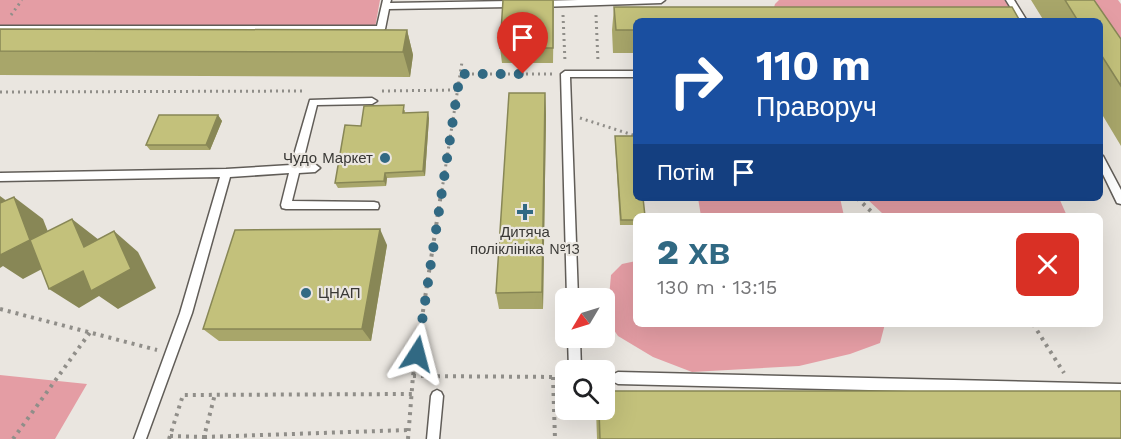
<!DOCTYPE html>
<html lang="uk">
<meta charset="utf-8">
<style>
body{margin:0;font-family:"Work Sans",sans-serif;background:#f6f6f6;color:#202124;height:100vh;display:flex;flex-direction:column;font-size:22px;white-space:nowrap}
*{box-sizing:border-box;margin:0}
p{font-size:20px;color:#757577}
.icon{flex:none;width:33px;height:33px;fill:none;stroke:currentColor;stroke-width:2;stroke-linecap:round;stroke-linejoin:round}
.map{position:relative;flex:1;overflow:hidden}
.details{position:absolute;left:633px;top:213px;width:470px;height:114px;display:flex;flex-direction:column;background:#fff;border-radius:9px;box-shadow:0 6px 24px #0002}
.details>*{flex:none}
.top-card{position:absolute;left:633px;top:18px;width:470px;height:183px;border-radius:9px;box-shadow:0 6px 24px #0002;background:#1a4fa0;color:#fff;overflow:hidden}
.needle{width:39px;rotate:232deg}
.buttons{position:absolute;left:555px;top:288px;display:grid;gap:12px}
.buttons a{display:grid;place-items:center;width:60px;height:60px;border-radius:9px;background:#fff;box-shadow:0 6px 24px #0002;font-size:30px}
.pin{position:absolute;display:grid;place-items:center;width:51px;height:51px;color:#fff;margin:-62px -26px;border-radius:50% 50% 50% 0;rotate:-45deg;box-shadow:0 0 6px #0007}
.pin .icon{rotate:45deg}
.me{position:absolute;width:66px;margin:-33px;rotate:9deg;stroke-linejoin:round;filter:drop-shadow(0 0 4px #0008)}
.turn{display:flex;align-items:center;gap:21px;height:126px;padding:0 24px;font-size:27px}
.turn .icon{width:78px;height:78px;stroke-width:2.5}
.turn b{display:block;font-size:42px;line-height:51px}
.then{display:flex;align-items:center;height:57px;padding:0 24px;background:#0003;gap:12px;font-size:22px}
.round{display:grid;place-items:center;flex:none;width:63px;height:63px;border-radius:9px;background:#f6f6f6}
.headline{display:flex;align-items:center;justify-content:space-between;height:102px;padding:0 24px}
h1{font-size:36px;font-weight:800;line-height:45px;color:#316983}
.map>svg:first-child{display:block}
.green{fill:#e49da4}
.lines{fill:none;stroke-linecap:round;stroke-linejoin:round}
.lane-casing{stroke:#615d58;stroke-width:3}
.path-far1{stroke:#908e89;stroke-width:3;stroke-dasharray:2 4;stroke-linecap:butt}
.path{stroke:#908e89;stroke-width:4;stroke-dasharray:3 5;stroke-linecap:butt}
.lane{fill:#fff;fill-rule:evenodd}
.wall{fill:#a8a66a}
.shaded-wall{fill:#888756}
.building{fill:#c3c17b;stroke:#888756;stroke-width:1.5}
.route{stroke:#316983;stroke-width:10;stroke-dasharray:0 18}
.poi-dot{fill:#316983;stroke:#eae6e0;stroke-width:2}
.labels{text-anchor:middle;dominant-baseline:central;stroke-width:4.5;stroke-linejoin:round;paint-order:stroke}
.poi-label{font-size:15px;fill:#393835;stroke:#eae6e0;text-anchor:end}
</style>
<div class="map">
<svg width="1121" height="439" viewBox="0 0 1121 439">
<rect width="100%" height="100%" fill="#eae6e0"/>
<path class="green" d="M0 0H380L373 39 0 50Z
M779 0H1004L1010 3 1020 21H783L772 14 775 4Z
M1067 0H1118L1121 4V86L1100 21Z
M698 198H840L844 216H701Z
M866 198H1059L1067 216H948L882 213Z
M636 261V324H885L880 343 850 354 799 366 692 372 653 357 618 336 607 320 611 275 622 264Z
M0 375 87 384 55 439H0Z"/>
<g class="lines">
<defs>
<path id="lane" d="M383 0H391L390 3 517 1 521 4 517 7 389 9 385 29 381 32H0V26H377Z
M578 0H665L661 3 539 7 535 4 539 1Z
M1006 0H1014L1027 21H1019Z
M565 71H636V77H570L578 298H567L561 74Z
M372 98 377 101 372 104 317 105 302 165 315 164 320 168 315 172 299 173 292 201 374 202 378 203 379 206 378 209H286L282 208 281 205 289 173 230 177 192 313 146 439H134L180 313 220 177 0 181V173L226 169 291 165 310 100Z
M1100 155 1103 156 1121 190V204L1117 203 1100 168Z
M568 338H580L581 370H569Z
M618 372 1121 384V396L618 384 614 382 612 378 614 374Z
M437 390 441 392 443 396 439 439H427L431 396 433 392Z"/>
</defs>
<use href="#lane" class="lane-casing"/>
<path class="path-far1" d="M11 15 22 0
M563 15 565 62
M596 15 598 62
M460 74H552
M382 91 457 90
M0 92 305 91
M580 118 636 136
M441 196 462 62"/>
<path class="path" d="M857 198 876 216
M0 309 157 350
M1033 324 1064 373
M413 376 562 377
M553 377 555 439
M170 436 204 437 215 394
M204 437 408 430
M13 439 91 331
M169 439 183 395 412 394
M408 439 413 376 441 194"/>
<use href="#lane" class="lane"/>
</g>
<path class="wall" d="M554 0 553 63H502L500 48Z
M1031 0H1094L1121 39V146L1100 111V21H1044Z
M614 7 636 21V53H613L612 30Z
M0 29 407 30 413 55 410 77 0 75Z
M545 93 546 115 543 309H499L496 293Z
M405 110V113L429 118 425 176 387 178 386 186 338 188 335 183 361 126Z
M218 115 222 121 210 150H150L146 145Z
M615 136 636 216V225H620L615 142Z
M387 245 371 341H219L203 329Z
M1121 391V439H597L596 410Z"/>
<path class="shaded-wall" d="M407 30 413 55 410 77 403 52Z
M545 93 546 115 543 309 542 292Z
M428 112 429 118 425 176 423 171Z
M218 115 222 121 210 150 206 145Z
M385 173 387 178 386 186 384 181Z
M0 196 15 207 0 212Z
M14 197 43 219 59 260 23 279 3 266 0 268V249Z
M72 219 99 240 84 247Z
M380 229 387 245 371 341 362 329Z
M114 231 138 252 156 288 118 309 99 296 79 308 49 289 83 271Z"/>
<path class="building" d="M503 0H553V48H500Z
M1065 0H1094L1121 39V86L1100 53V21H1078Z
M614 7H1012L1020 21H636V30H616Z
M0 29 407 30 403 52 0 51Z
M509 93H545L542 292 496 293Z
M404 105 403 113 428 112 423 171 385 173 384 181 335 183 345 125 361 126 364 106Z
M159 115H218L206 145H146Z
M615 136H636V198H643L645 216H636V220H621Z
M14 197 30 240 0 255V203Z
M72 219 84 247 114 231 131 269 91 291 83 271 49 289 30 240Z
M380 229 362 329H203L235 230Z
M604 391H1121V438L600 439 599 410H604Z"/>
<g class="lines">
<path class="route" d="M417 354 460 74H523"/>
</g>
<g class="poi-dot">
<circle cx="385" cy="158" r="6"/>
<path d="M522 203h6v6h6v6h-6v6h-6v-6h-6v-6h6z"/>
<circle cx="306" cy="293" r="6"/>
</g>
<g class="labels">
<g class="poi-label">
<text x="373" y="158">Чудо Маркет</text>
<text x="525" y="232" text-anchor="middle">Дитяча<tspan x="525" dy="17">поліклініка №13</tspan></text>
<text x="318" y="293" text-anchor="start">ЦНАП</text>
</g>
</g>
</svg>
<div class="buttons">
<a><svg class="needle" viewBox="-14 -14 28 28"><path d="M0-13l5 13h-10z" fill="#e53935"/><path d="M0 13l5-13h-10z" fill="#757577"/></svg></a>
<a><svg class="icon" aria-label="search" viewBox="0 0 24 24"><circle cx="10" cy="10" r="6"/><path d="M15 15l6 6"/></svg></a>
</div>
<div class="pin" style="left:523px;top:74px;background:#d93025"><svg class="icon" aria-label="arrive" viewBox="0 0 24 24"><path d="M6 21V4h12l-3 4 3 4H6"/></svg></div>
<svg class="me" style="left:417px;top:354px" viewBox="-20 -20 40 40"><path d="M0-17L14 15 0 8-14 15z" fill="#316983" stroke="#fff" stroke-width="4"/></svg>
<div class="top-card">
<div class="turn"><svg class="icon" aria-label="right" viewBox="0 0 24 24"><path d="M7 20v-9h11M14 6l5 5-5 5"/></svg><div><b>110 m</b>Праворуч</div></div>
<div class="then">Потім<svg class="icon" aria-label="arrive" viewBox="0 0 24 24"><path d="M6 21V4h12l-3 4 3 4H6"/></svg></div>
</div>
<section class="details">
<div class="headline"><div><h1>2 хв</h1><p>130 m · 13:15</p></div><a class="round" style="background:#d93025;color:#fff"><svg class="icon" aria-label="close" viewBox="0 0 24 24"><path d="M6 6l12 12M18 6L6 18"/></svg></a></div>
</section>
</div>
